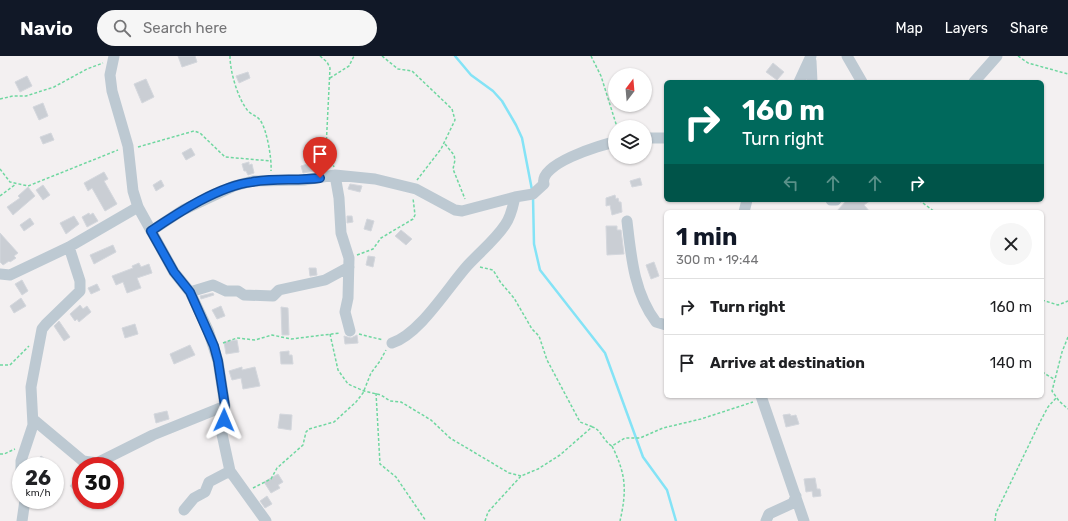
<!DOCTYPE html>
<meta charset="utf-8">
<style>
body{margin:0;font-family:Rubik,sans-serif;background:#f6f6f6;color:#202124;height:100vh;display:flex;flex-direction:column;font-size:15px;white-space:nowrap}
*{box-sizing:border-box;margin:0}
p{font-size:13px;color:#757577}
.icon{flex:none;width:22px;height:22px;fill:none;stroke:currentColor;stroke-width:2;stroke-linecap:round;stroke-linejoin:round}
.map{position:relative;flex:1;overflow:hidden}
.drawer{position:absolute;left:664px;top:154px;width:380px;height:188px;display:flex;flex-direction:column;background:#fff;border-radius:6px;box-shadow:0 1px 3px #0004}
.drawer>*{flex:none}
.guide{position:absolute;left:664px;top:24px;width:380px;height:122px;border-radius:6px;box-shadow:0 1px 3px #0004;background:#00695c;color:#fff;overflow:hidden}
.needle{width:26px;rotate:16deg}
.tools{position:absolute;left:608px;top:12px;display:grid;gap:8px}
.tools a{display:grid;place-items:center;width:44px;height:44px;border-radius:50%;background:#fff;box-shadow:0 1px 3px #0004;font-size:20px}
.speed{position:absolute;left:12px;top:401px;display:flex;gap:8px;font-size:20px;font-weight:700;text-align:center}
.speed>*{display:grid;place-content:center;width:52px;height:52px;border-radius:50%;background:#fff;box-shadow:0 1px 3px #0004;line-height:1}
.speed small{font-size:10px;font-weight:400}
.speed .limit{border:6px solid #d22;background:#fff;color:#111}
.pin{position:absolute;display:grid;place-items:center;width:34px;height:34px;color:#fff;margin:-41px -17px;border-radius:50% 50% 50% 0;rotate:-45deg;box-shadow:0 0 4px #0007}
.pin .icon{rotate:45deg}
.me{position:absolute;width:44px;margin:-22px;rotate:1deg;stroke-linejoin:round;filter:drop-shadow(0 0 3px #0008)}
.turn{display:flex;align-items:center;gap:14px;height:84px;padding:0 12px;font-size:18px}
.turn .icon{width:52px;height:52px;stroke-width:2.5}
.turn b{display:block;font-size:28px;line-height:34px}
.lanes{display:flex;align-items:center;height:38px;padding:0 12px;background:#0003;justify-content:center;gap:20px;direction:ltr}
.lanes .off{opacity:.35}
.round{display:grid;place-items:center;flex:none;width:42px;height:42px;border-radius:21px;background:#f6f6f6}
.overview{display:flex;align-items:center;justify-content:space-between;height:68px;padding:0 12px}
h1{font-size:24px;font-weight:700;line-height:30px;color:#111827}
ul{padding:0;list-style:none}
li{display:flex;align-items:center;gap:12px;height:56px;padding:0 12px;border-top:1px solid #e0e0e0}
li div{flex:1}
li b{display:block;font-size:15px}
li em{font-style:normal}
header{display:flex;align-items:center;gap:24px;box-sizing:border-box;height:56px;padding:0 20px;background:#111827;color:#fff}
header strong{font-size:19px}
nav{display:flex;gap:22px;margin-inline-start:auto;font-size:14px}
.search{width:280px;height:36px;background:#f6f6f6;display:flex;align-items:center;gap:10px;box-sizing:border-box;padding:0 14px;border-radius:22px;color:#757577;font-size:15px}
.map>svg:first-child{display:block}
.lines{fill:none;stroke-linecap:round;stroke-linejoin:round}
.stream{stroke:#84e3f6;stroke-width:2.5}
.building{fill:#caced4;stroke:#d4d7dd}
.path{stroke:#6fd7a0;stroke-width:1.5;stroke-dasharray:3 2;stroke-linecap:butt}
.minor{stroke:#bdc9d2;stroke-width:11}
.route-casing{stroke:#114b97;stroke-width:10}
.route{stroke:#1a73e8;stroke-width:7}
</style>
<header>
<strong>Navio</strong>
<div class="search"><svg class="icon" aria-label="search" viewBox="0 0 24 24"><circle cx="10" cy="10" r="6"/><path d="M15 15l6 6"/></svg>Search here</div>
<nav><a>Map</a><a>Layers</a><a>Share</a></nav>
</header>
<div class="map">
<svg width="1068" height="465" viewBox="0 0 1068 465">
<rect width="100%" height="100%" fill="#f3f0f1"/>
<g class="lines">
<path class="stream" d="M455 0 471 19 493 35 502 45 516 69 522 82 532 134
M533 141 534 188 540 214 605 297 643 401 667 434 676 465"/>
</g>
<path class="building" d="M178 0H195L197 6 182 11Z
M773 7 784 16 777 24 766 16Z
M248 16 250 22 239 27 236 20Z
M27 20 32 30 20 36 15 26Z
M146 23 154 41 142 47 134 28Z
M43 47 48 60 39 64 33 51Z
M51 77 54 84 43 88 40 81Z
M191 92 195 99 186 104 182 97Z
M310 93 315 115 303 117 301 110 307 108 303 95Z
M249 106V109L252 108 254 117 248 119 246 115H244L242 108Z
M104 116 108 123 104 125 117 148 105 155 92 132 88 135 84 127Z
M640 122 642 129 632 131 630 125Z
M161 124 164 130 156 135 153 129Z
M350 128 362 130 360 136 348 133Z
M43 129 50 139 43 144 36 134Z
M28 131 35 140 13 159 7 151 20 142 18 140Z
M615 139 616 143 618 142 619 146H621L622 156 612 159 610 149 606 150V142Z
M847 144H871L864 149 870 156H836Z
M89 157 90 159 93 157 98 165 87 171 82 161Z
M74 160 79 168 66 178 60 167Z
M347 160H352L353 166 347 167Z
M30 162 34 168 24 175 20 169Z
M367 163 374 165 371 175 364 173Z
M606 170H617V174H621L624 198 607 199Z
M401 174 412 183 406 189 395 180Z
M0 177 18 197 14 200 16 202 10 206 9 205 3 209 0 206Z
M113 189 116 196 94 208 90 199Z
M368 200 375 201 373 211 366 209Z
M654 206 659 220 651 223 646 209Z
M139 207 141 211 149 208 152 217 137 222 141 232 127 237 123 226 116 229 112 220 133 212 132 210Z
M309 212H316L317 219 310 220Z
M22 224 28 235 22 239 15 228Z
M97 228 100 234 91 238 88 232Z
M213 237 214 239 201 243 200 240Z
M21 242 26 250 14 257 10 250Z
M80 249 83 253 87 250 91 256 79 266 77 263 75 265 70 258Z
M221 250 225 260 217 263 212 254Z
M281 251 288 252 289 279H282Z
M59 265 70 281 64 285 54 270Z
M135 268 138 278 125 282 122 272Z
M357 279 358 287 345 288 344 280 351 282Z
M237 284 239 296 226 298 224 286Z
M190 289 195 299 174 308 170 298Z
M289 295V299H292L293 308H281L280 296Z
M242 311V314L255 311 260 330 243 333 241 322 232 324 229 315Z
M167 355 169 363 156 367 154 358Z
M280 358 292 359 291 374 278 372Z
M790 358 791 360 796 359 799 368 786 371 783 359Z
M41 400 48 405 45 410 36 407Z
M81 417V439L70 430Z
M278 418 283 426 278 429 280 432 271 437 264 426Z
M815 422 817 433H820L821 440 813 441 812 435 806 436 804 423Z
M267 440 272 448 265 452 260 445Z"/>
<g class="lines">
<path class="path" d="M230 0C230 16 238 43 248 55 252 59 257 60 260 64 267 73 272 104 271 115
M320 0 327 6 330 12 326 93 334 111
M382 0 398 13 412 15 452 53 455 64 441 93 417 124
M591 0 601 20 617 71
M1018 0 1028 7 1068 18
M330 22 349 10 354 0
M0 43 13 40H26L54 31 87 13 103 7
M445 88 454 99 455 104 453 113 465 143
M138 91 194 75 200 77 225 101 271 105
M0 113 10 126 28 130 118 94
M0 140 16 128
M919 144 935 156
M357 199 373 193 381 182 413 163 415 159 413 142
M480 211 493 214 501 227 514 242 532 273 539 280 547 304 580 366 593 371
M1042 244 1058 249 1068 245
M330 278 338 314 348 328 364 335 381 339 390 345 401 346 431 364 450 382 509 417 521 420
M359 278 383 284
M1068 281 1062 296 1052 335 1059 345 1068 353
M223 287 237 282 255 284 272 279 291 283 340 277
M0 309H10L29 290
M1042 316 1054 323
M376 337 380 408 396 421 426 465
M612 390C626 418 627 434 620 465
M0 398H4L15 393
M253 432 271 423 277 412 303 389 306 376 309 373 334 366 356 346 363 337 371 317 380 305 386 294
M485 465 488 456 521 420 538 413 560 399 592 371C600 372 604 386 612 390L625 382H640L663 372 701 363 753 346
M995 465 996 457 1041 364 1048 351 1056 342"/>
<path class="minor" d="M114 0 110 19 112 35 128 90 133 135 138 151 174 216 190 236 208 274 218 305 225 350 222 378 230 415 266 465
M847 0 862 26
M811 5 812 26
M799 26 811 0
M974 26 997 0
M645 82H666
M335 119 339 142 341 177 349 202 348 242 345 256 350 275
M831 144H836
M744 156 747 144
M627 165C631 200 634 237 656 266L666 269
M151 175 183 154 234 130 253 125 304 124 335 119 375 123 416 133 455 154 462 155 515 141 533 138 544 128C538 108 600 89 615 86
M0 218 10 219 69 191 138 151
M190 236 213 229 226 235H238L244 239 273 240 279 234 325 224 349 211
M392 287C420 278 448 231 468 209 480 196 495 184 505 169 511 161 513 150 515 141
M761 340 804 465
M34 364 83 405 97 407 153 379 225 350
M21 420V405L33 369 31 331 42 273 46 268 80 235V225L69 191
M184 454 194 442 205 436 209 426 230 415
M22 465 25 444
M766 465 769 458 793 447 796 440"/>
</g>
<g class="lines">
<defs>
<path id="route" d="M224 364 225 350 218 305 214 290 190 236 174 216 151 175C179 156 219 130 252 126 275 122 297 125 320 122"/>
</defs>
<use href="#route" class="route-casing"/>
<use href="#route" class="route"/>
</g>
</svg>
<div class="tools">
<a><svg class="needle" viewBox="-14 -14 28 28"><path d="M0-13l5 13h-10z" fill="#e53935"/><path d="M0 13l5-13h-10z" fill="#757577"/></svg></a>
<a><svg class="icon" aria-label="layers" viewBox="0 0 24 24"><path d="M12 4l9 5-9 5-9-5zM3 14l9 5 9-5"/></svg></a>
</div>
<div class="speed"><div>26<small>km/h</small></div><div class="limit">30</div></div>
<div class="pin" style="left:320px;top:122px;background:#d93025"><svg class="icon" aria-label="arrive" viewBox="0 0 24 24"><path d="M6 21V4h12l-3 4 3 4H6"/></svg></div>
<svg class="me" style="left:224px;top:364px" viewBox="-20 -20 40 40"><path d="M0-17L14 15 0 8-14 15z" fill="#1a73e8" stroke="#fff" stroke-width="4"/></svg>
<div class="guide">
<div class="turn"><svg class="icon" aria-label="right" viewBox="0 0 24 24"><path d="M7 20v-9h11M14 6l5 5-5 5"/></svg><div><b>160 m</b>Turn right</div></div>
<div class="lanes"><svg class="icon off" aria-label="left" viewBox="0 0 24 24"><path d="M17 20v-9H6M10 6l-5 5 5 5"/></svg><svg class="icon off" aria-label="ahead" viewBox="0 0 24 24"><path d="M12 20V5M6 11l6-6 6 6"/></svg><svg class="icon off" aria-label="ahead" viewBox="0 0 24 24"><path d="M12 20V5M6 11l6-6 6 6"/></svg><svg class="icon" aria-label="right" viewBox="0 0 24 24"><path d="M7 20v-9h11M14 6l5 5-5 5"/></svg></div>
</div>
<section class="drawer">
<div class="overview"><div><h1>1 min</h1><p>300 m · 19:44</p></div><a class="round"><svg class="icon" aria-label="close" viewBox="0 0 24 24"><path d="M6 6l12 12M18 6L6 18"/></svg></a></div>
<ul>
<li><svg class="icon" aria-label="right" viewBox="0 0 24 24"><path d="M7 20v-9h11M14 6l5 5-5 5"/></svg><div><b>Turn right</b></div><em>160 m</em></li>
<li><svg class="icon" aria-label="arrive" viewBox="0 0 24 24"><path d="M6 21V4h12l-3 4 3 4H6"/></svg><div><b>Arrive at destination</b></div><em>140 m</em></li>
</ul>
</section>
</div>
